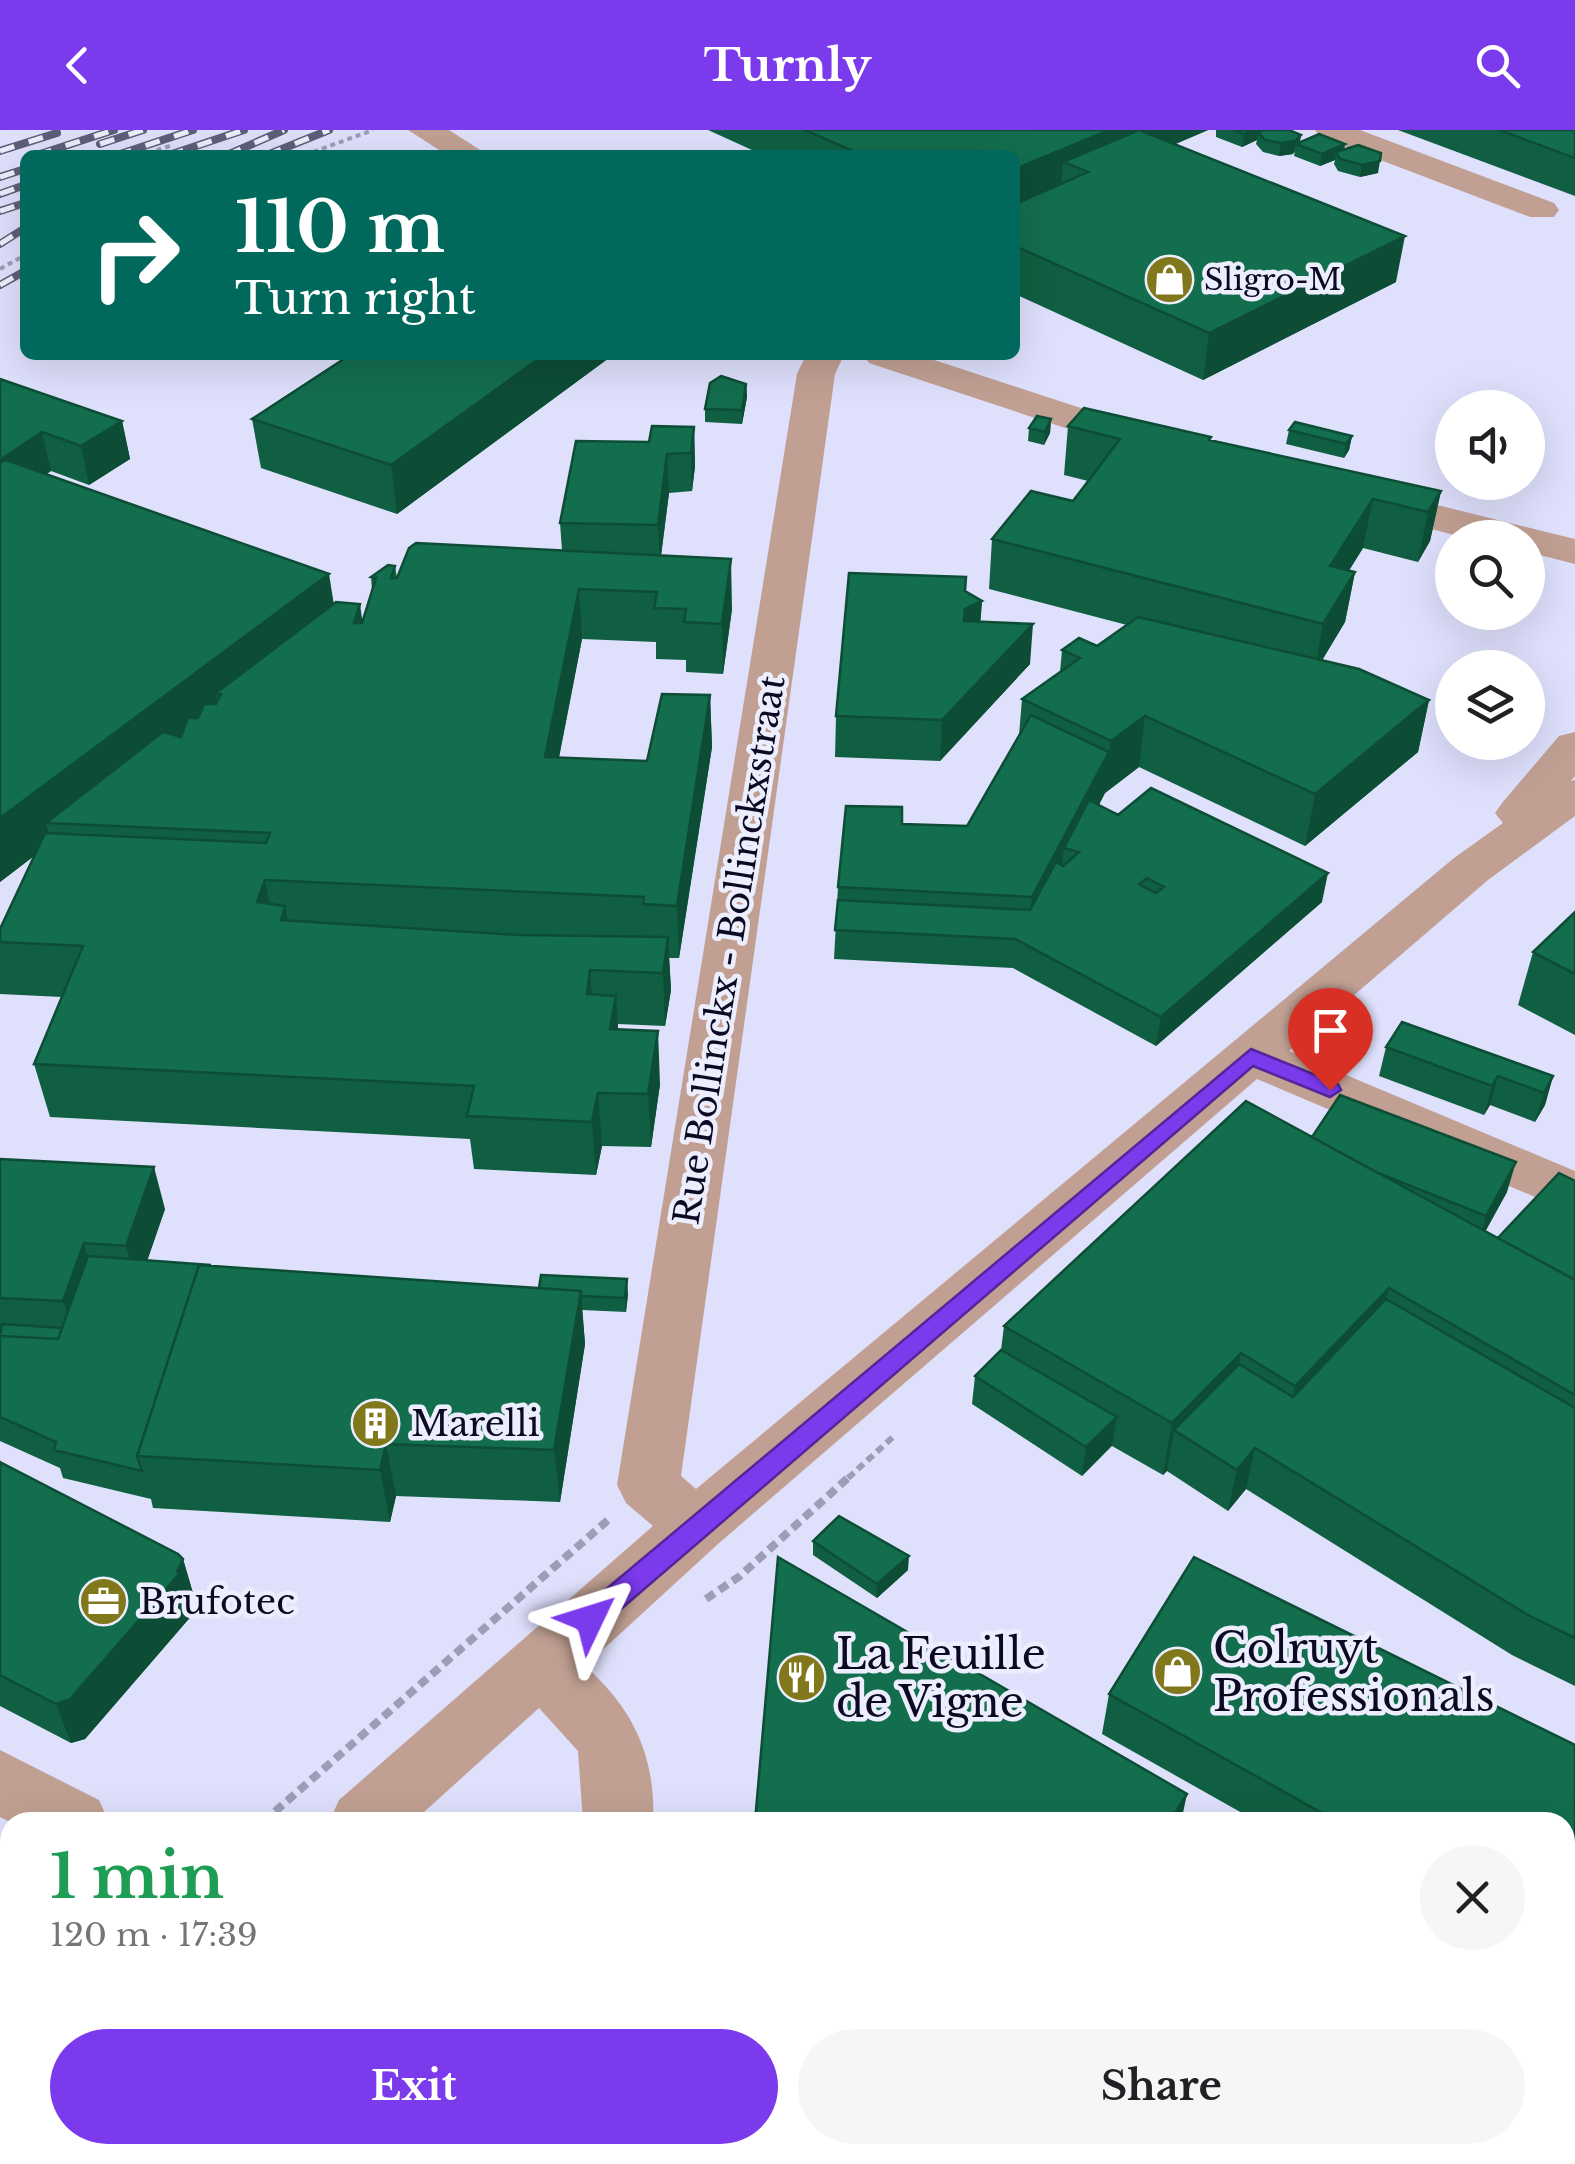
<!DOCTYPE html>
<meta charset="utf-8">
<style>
body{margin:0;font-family:"Libre Baskerville",serif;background:#f6f6f6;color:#202124;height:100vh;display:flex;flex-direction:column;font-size:38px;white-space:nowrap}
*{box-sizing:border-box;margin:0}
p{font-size:32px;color:#757577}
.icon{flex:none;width:55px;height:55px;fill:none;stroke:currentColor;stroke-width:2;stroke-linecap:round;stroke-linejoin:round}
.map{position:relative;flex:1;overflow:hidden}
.sheet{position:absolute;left:0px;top:1682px;width:1575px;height:352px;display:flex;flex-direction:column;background:#fff;border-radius:30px 30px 0 0;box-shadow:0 10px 40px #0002}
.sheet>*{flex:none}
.hud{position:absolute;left:20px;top:20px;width:1000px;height:210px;border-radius:15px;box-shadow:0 10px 40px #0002;background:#00695c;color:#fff;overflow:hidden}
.fabs{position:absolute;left:1435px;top:260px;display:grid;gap:20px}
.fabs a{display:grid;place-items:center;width:110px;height:110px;border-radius:50%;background:#fff;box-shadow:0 10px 40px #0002;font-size:50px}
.pin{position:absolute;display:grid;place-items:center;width:85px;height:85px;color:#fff;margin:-102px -42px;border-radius:50% 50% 50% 0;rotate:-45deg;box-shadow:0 0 10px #0007}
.pin .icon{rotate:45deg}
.me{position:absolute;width:110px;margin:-55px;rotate:49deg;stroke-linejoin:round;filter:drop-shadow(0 0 8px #0008)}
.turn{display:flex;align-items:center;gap:35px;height:210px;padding:0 50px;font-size:45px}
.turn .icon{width:130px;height:130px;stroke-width:2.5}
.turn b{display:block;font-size:70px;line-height:85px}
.round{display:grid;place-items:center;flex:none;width:105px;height:105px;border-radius:52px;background:#f6f6f6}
.head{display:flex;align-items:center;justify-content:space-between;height:170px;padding:0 50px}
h1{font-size:60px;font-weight:700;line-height:75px;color:#1e9e55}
.primary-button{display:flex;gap:20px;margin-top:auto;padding:20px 50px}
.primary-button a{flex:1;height:115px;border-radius:60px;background:#7c3aed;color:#fff;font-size:40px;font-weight:700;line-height:115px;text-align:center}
.primary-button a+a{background:#f6f6f6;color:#202124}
header{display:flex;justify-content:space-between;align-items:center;height:130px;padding:0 50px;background:#7c3aed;color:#fff;font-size:45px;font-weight:700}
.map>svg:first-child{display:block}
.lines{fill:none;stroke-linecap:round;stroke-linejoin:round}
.path-far2{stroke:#9c9db7;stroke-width:4;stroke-dasharray:5 4;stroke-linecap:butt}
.path-far1{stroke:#9c9db7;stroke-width:6;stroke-dasharray:8 5;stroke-linecap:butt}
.path{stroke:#9c9db7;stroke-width:8;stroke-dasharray:10 6;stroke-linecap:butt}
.minor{fill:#c1a093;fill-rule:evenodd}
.rail-casing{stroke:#5e5e77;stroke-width:8}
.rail{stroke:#edeefd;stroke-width:5;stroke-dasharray:15;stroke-linecap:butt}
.wall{fill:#105f42}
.shaded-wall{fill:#0d4d36}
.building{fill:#136e4d;stroke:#0d4d36;stroke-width:2.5;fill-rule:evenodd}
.route{fill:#7c3aed;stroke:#51269a;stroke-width:2.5}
.labels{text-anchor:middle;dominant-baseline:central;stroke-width:9;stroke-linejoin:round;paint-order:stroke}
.far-poi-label{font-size:30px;fill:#0c0a22;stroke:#edeefd;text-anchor:start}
.street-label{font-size:35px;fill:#0c0a22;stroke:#edeefd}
.poi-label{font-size:35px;fill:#0c0a22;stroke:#edeefd;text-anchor:start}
.near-poi-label{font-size:42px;fill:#0c0a22;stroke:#edeefd;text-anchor:start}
</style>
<header><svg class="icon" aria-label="back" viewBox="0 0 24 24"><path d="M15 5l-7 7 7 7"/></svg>Turnly<svg class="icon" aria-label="search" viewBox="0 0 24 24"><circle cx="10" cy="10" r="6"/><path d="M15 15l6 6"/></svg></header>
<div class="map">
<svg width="1575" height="2034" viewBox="0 0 1575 2034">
<rect width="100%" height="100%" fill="#dee0fc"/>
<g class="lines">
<path class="path-far2" d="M148 23 173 15
M305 25 373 0
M0 139 25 125"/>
<path class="path-far1" d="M848 1348 893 1307"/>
<path class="path" d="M706 1469 740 1446 851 1345
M263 1692 608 1390
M0 1934 10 1924
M101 2034 112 2025"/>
<path class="minor" d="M408 0H449L488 25H447Z
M1315 0H1360L1554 73 1559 80 1554 87H1530L1320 7Z
M806 225H844L835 244 681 1346 696 1359 1454 728 1503 693 1495 683 1502 673 1559 606 1575 602V646L1571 651 1575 650V686L1488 750 1289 921 1575 1041V1084L1257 949 718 1414 585 1536C634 1579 656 1628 653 1692H583L578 1621 539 1578 413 1692H329L339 1670 653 1396 626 1373 617 1355 797 244Z
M863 225H919L1160 304 1166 312 1160 320H1132L869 233Z
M1364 357 1575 409V434L1528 422V408H1466L1350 378 1344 369 1350 360Z
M0 1620 99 1670 109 1692H10L0 1687Z
M10 1983V2025H48L44 2034H0V1987Z
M535 2025H613L612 2034H534Z"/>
<defs>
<path id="rail" d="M100 14 143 0
M0 21 57 3
M37 25 114 0
M117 25 193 0
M169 25 244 0
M227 25 284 0
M267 25 329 0
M0 47 25 39
M0 64 25 55
M0 81 25 73
M0 114 25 98
M0 155 25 141"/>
</defs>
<use href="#rail" class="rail-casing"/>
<use href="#rail" class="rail"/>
</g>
<path class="wall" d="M708 0H1208L1175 14 1396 152 1203 250 1015 164V25H763Z
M1216 0H1289L1301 5 1300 12 1345 14 1344 19 1378 43 1360 47 1338 41 1334 34 1335 30 1320 36 1294 26 1295 22 1293 24 1279 26 1263 22 1256 14 1257 10 1242 17 1216 7Z
M1398 0H1575V66Z
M350 225H613L397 384 261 338 252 289Z
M0 249 122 291 130 329 89 355 51 341 46 344 334 474 362 492 372 460 371 447 395 436 397 448 562 420 560 393 649 312 694 297 695 336 692 361 669 363 661 425 732 479 723 544 686 542V530L656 529V512L582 509 559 627 647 631 710 565 712 617 679 828H669L671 860 665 896 618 894V900L660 954 651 1017 602 1016 596 1045 474 1039 470 1009 50 987 34 934 62 867 0 864V799L34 726 0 752Z
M746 254 747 267 742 294 705 292V279Z
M1051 289 1050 303 1044 315 1028 311 1029 298Z
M1068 296 1211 307 1210 311 1441 361 1430 411 1418 432 1363 418 1349 440 1355 442 1345 492 1322 530 1429 570 1418 622 1305 716 1139 637 1105 663 1099 675 1322 772 1156 916 1013 838 834 829 838 757 902 694 967 696 1019 605 1022 569 1060 542 1062 520 1097 516 1127 495 989 459 992 409 1073 371 1088 351 1064 345Z
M1289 300 1352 306 1349 320 1344 328 1286 314Z
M965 461 982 471 980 492 1030 534 940 631 835 627 836 586Z
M1575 782V905L1518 875 1533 822Z
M1386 917 1553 946 1545 975 1535 992 1490 975 1484 985 1379 946Z
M1312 1007 1507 1062 1485 1101 1498 1108 1575 1051V1556L1512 1525 1246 1359 1228 1381 1167 1341 1163 1345 1112 1316 1082 1346 972 1274 975 1246 1001 1220 1004 1196Z
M0 1029 165 1079 147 1130 211 1136 628 1164 626 1182 582 1180 585 1214 560 1372 396 1366 390 1392 153 1378 151 1369 63 1348 60 1338 0 1311Z
M0 1332 183 1429 195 1470 191 1478 193 1484 85 1609 71 1613 0 1576Z
M813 1411 908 1440 877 1468 813 1425Z
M1109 1564 1575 1615V1962L1565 1956V1692H1258L1102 1604Z"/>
<path class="shaded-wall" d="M1109 0H1208L1088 52V42L1063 32 1061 63 1015 83V39Z
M1253 0H1266L1258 2 1257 10 1242 17 1244 4Z
M1301 5 1299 15 1296 14 1293 24 1279 26 1281 13Z
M1345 14 1343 26 1336 22 1335 30 1320 36 1322 24Z
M1380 31 1378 43 1360 47 1362 35Z
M1405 106 1396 152 1203 250 1209 203Z
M544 225H613L397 384 391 335Z
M746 254 747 267 742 294V280Z
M1051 289 1050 303 1044 315 1045 302Z
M122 291 130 329 89 355 81 316Z
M694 297 695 336 692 361 691 323Z
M42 302 51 341 0 375V330Z
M1352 306 1349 320 1344 328 1346 314Z
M667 324 669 363 660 434 658 395Z
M1441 361 1430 411 1418 432 1428 382Z
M1373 369 1363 418 1321 486 1330 436Z
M731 429 732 479 723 544 722 494Z
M1355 442 1345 492 1314 544 1323 494Z
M329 444 337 494 221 564 216 563 220 583 46 693 51 713 0 752V688Z
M579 459 582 509 549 679 545 627Z
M982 471 979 511 962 519 965 479Z
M360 474 367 525 354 493Z
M1033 494 1030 534 940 631 942 590Z
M710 565 712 617 679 828 677 776Z
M1429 570 1418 622 1305 716 1315 664Z
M1145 586 1139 637 1105 663 1074 721 1064 718 1061 746 1028 809 1032 767 1109 622 1111 611Z
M1328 743 1322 772 1156 916 1161 887Z
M265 750 275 802 257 772Z
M285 776 295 829 281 790Z
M668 807 671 860 665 896 663 843Z
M590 840 594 893 587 864Z
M616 866 619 919 610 899Z
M658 901 660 954 651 1017 648 964Z
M1498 946 1490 975 1484 985 1492 956Z
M1553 946 1545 975 1535 992 1544 963Z
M598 963 602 1016 596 1045 592 992Z
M1516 1032 1507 1062 1478 1115 1486 1086Z
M154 1037 165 1079 138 1158 126 1116Z
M84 1113 96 1155 76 1213 63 1171Z
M627 1149 628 1164 626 1182 625 1168Z
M1389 1158 1375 1211 1283 1309 1295 1256Z
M581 1161 585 1214 560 1372 554 1320Z
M1241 1223 1231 1276 1174 1300 1167 1341 1163 1345 1172 1293Z
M1117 1287 1112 1315 1082 1346 1086 1317Z
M386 1314 396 1366 390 1392 380 1340Z
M1255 1318 1246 1359 1228 1381 1237 1340Z
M909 1426 908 1440 877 1468V1454Z
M183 1429 195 1470 191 1478 193 1484 85 1609 71 1613 56 1574 177 1442Z
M1187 1664 1181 1692H1170Z
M484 2025H492L494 2034H482Z"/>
<path class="building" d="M805 0H1109L1015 39V25H862Z
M1139 0 1405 106 1209 203 1015 116V74L1088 42 1063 32Z
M1232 0H1253L1244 4Z
M1263 0H1289L1301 5 1295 11 1281 13 1265 10 1258 2Z
M1499 0H1575V28Z
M1319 4 1345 14 1322 24 1296 14Z
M1358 15 1381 23 1380 31 1362 35 1340 29 1336 22Z
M350 225H544L391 335 252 289Z
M721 246 746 254 742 280 705 279 710 253Z
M0 249 122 291 81 316 42 302 0 330Z
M1084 278 1211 307 1209 310 1441 361 1428 382 1373 369 1330 436 1355 442 1323 494 992 409 1031 361 1073 371 1120 309 1068 296Z
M1037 286 1051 289 1045 302 1029 298Z
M1295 292 1352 306 1346 314 1289 300Z
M652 296 694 297 691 323 667 324 658 395 560 393 576 311 649 312Z
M6 330 329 444 0 688V333Z
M416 413 731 429 722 494 684 492 686 479 654 478 657 462 579 459 545 627 647 631 662 564 710 565 677 776 643 774 644 767 265 750 257 772 285 776 281 790 519 805 668 807 663 843 590 840 587 864 616 866 610 899 658 901 648 964 598 963 592 992 467 986 474 956 34 934 83 816 0 812V799L45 703 266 713 270 703 46 693 163 602 181 607 188 588H198L204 574H216L221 564 216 563 336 472 360 474 354 493H362L376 448 371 447 388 435 395 436 391 448H397L409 418Z
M849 443 966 447 965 461 982 471 965 479 964 491 1033 494 942 590 836 586Z
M1138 487 1359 539 1429 570 1315 664 1145 586 1111 611 1022 569 1080 528 1062 520 1079 508 1097 516Z
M1031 585 1109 622 1032 767 838 757 846 676 902 677V694L967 696Z
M1151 658 1328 743 1161 887 1015 809 835 800 838 770 1030 780 1056 732 1063 736 1079 722 1064 718 1089 670 1118 685ZM1147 748 1164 757 1156 763 1139 754Z
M1575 782V844L1533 822Z
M1402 892 1553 946 1544 963 1498 946 1492 956 1386 917Z
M1340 965 1516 1032 1486 1086 1378 1043 1312 1007Z
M1246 971 1575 1150V1265L1389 1158 1295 1256 1241 1223 1172 1293 1004 1196Z
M0 1029 154 1037 126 1116 84 1113 63 1171 0 1168Z
M1559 1043 1575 1051V1150L1498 1108Z
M88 1126 211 1135H199L137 1326 142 1341 54 1320 56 1312 0 1287V1206L58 1209Z
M199 1135 581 1161 554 1320 386 1314 380 1340 137 1326Z
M541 1145 627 1149 625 1168 581 1166V1161L539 1158Z
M1386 1169 1575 1278V1508L1528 1485 1255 1318 1237 1340 1174 1300 1239 1234 1293 1267Z
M2 1194 62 1198 58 1209 0 1206Z
M1001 1220 1117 1287 1086 1317 975 1246Z
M0 1332 178 1424 183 1429 177 1442 180 1443 70 1569 56 1574 0 1545Z
M839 1386 909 1426 877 1454 813 1411Z
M778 1427 1187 1664 1170 1691 1174 1692H755Z
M1194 1427 1575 1615V1915L1565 1910V1692H1338L1109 1564Z
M241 2025H484L482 2034H232Z"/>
<path class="route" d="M1251 919 1338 954 1341 960 1330 967 1253 936 600 1497H580L576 1489 580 1481Z"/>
<defs>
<symbol id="shop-disc" viewBox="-11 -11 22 22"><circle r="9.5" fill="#81771b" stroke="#edeefd"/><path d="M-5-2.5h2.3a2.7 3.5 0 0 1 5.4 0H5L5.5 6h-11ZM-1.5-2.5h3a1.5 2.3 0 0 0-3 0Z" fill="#fff"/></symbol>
<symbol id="building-disc" viewBox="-11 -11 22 22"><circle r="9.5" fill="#81771b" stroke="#edeefd"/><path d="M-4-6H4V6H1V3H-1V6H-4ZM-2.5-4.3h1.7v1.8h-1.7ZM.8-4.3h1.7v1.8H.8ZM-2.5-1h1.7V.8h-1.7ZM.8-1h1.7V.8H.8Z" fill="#fff"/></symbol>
<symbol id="office-disc" viewBox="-11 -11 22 22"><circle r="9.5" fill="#81771b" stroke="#edeefd"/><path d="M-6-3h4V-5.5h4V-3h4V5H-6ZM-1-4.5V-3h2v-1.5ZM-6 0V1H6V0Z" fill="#fff"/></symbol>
<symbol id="restaurant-disc" viewBox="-11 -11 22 22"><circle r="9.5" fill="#81771b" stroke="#edeefd"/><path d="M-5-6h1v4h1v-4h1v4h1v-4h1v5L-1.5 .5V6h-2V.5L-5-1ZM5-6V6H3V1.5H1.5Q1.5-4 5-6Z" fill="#fff"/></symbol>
</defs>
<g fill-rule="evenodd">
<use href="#shop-disc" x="1142" y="122" width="55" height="55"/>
<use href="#building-disc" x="348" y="1266" width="55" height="55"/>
<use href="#office-disc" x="76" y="1444" width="55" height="55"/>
<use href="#shop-disc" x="1150" y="1514" width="55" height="55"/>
<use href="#restaurant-disc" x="774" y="1520" width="55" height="55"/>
</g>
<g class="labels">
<g class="far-poi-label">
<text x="1204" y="149">Sligro-M</text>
</g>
<g class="street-label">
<text transform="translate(729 820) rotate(-81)">Rue Bollinckx - Bollinckxstraat</text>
</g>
<g class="poi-label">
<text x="411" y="1293">Marelli</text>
<text x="139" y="1471">Brufotec</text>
</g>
<g class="near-poi-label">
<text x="1213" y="1518">Colruyt<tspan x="1213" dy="48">Professionals</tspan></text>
<text x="836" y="1524">La Feuille<tspan x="836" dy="48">de Vigne</tspan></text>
</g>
</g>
</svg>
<div class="fabs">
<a><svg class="icon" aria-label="sound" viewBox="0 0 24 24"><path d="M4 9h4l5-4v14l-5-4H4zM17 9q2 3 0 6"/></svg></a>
<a><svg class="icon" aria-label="search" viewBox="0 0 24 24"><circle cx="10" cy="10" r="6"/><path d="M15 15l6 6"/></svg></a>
<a><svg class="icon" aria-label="layers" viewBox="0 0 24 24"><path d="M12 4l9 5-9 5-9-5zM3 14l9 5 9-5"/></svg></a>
</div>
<div class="pin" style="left:1330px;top:960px;background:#d93025"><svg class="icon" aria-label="arrive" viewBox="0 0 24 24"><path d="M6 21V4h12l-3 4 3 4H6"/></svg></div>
<svg class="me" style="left:590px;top:1489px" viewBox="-20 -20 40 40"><path d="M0-17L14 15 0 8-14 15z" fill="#7c3aed" stroke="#fff" stroke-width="4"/></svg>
<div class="hud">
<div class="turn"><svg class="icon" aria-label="right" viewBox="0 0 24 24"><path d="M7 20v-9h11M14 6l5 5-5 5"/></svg><div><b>110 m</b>Turn right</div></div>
</div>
<section class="sheet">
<div class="head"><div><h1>1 min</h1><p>120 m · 17:39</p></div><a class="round"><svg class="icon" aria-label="close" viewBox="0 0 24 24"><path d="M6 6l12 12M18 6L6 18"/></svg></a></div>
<div class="primary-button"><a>Exit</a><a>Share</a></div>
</section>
</div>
